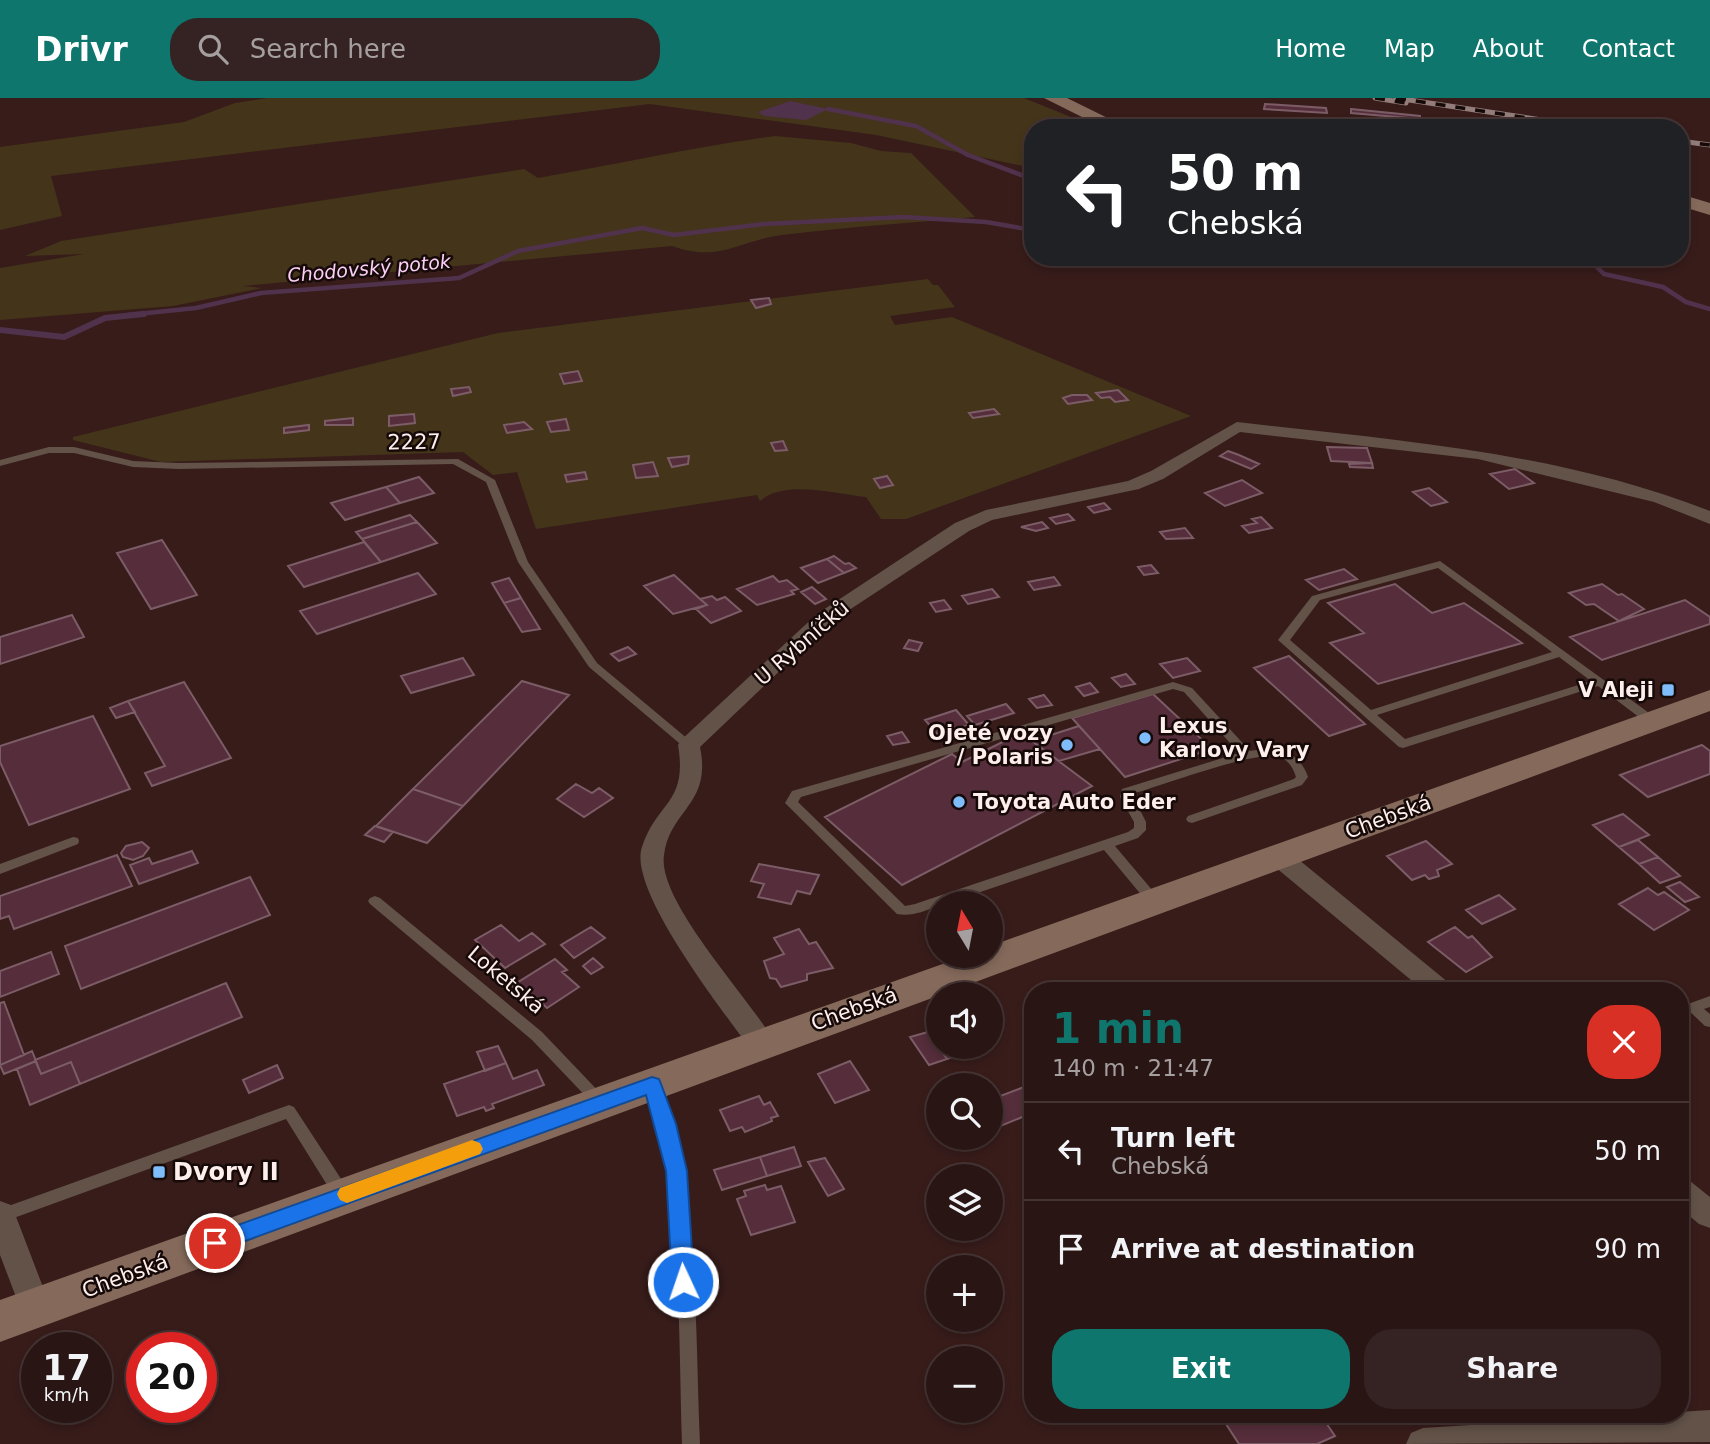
<!DOCTYPE html>
<meta charset="utf-8">
<style>
body{margin:0;font-family:"DejaVu Sans",sans-serif;background:#352222;color:#f1f3f6;height:100vh;display:flex;flex-direction:column;font-size:26px;white-space:nowrap}
*{box-sizing:border-box;margin:0}
p{font-size:23px;color:#a59fa0}
.icon{flex:none;width:38px;height:38px;fill:none;stroke:currentColor;stroke-width:2;stroke-linecap:round;stroke-linejoin:round}
.map{position:relative;flex:1;overflow:hidden}
.details{position:absolute;left:1024px;top:884px;width:665px;height:441px;display:flex;flex-direction:column;background:#291514;border-radius:28px;box-shadow:0 4px 10px #0003,0 0 0 2px #453434}
.details>*{flex:none}
.top-card{position:absolute;left:1024px;top:21px;width:665px;height:147px;border-radius:28px;box-shadow:0 4px 10px #0003,0 0 0 2px #453434;background:#202124;color:#fff;overflow:hidden}
.needle{width:46px;rotate:350deg}
.fabs{position:absolute;left:926px;top:793px;display:grid;gap:14px}
.fabs a{display:grid;place-items:center;width:77px;height:77px;border-radius:50%;background:#291514;box-shadow:0 4px 10px #0003,0 0 0 2px #453434;font-size:35px}
.speed{position:absolute;left:21px;top:1234px;display:flex;gap:14px;font-size:35px;font-weight:700;text-align:center}
.speed>*{display:grid;place-content:center;width:91px;height:91px;border-radius:50%;background:#291514;box-shadow:0 4px 10px #0003,0 0 0 2px #453434;line-height:1}
.speed small{font-size:18px;font-weight:400}
.speed .limit{border:10px solid #d22;background:#fff;color:#111}
.pin{position:absolute;display:grid;place-items:center;width:60px;height:60px;color:#fff;margin:-30px;border:4px solid #fff;border-radius:50%;box-shadow:0 2px 7px #0007}
.me{position:absolute;width:77px;margin:-38px;rotate:357deg;stroke-linejoin:round;filter:drop-shadow(0 0 5px #0008)}
.turn{display:flex;align-items:center;gap:24px;height:147px;padding:0 28px;font-size:32px}
.turn .icon{width:91px;height:91px;stroke-width:2.5}
.turn b{display:block;font-size:49px;line-height:60px}
.round{display:grid;place-items:center;flex:none;width:74px;height:74px;border-radius:28px;background:#352222}
.summary{display:flex;align-items:center;justify-content:space-between;height:119px;padding:0 28px}
h1{font-size:42px;font-weight:700;line-height:52px;color:#0f766e}
.action{display:flex;gap:14px;margin-top:auto;padding:14px 28px}
.action a{flex:1;height:80px;border-radius:28px;background:#0f766e;color:#fff;font-size:28px;font-weight:700;line-height:80px;text-align:center}
.action a+a{background:#352222;color:#f1f3f6}
ul{padding:0;list-style:none}
li{display:flex;align-items:center;gap:21px;height:98px;padding:0 28px;border-top:2px solid #453434}
li div{flex:1}
li b{display:block;font-size:26px}
li em{font-style:normal}
header{display:flex;align-items:center;gap:42px;box-sizing:border-box;height:98px;padding:0 35px;background:#0f766e;color:#fff}
header strong{font-size:33px}
nav{display:flex;gap:38px;margin-inline-start:auto;font-size:24px}
.search{width:490px;height:63px;background:#352222;display:flex;align-items:center;gap:18px;box-sizing:border-box;padding:0 24px;border-radius:28px;color:#a59fa0;font-size:26px}
.map>svg:first-child{display:block}
.green{fill:#44341a}
.water{fill:#50324d}
.lines{fill:none;stroke-linecap:round;stroke-linejoin:round}
.stream-far1{stroke:#50324d;stroke-width:4.5}
.stream{stroke:#50324d;stroke-width:6}
.building{fill:#552d3b;stroke:#7c5d67;stroke-width:2}
.lane{fill:#625248;fill-rule:evenodd}
.street{fill:#625248;fill-rule:evenodd}
.secondary{fill:#856a5b;fill-rule:evenodd}
.rail-casing{stroke:#937d7b;stroke-width:5}
.rail{stroke:#160a09;stroke-width:3.5;stroke-dasharray:10;stroke-linecap:butt}
.route{fill:#1a73e8;stroke:#114b97;stroke-width:2}
.slow{fill:#f59e0b}
.poi-dot{fill:#7fbdfa;stroke:#160a09;stroke-width:2.5}
.labels{text-anchor:middle;dominant-baseline:central;stroke-width:5;stroke-linejoin:round;paint-order:stroke}
.far-water-label{font-size:19px;font-style:italic;fill:#fdcff7;stroke:#160a09}
.street-label{font-size:21px;fill:#feeeec;stroke:#160a09}
.poi-label{font-size:21px;font-weight:bold;fill:#feeeec;stroke:#160a09;text-anchor:end}
.near-poi-label{font-size:24px;font-weight:bold;fill:#feeeec;stroke:#160a09;text-anchor:start}
</style>
<header>
<strong>Drivr</strong>
<div class="search"><svg class="icon" aria-label="search" viewBox="0 0 24 24"><circle cx="10" cy="10" r="6"/><path d="M15 15l6 6"/></svg>Search here</div>
<nav><a>Home</a><a>Map</a><a>About</a><a>Contact</a></nav>
</header>
<div class="map">
<svg width="1710" height="1346" viewBox="0 0 1710 1346">
<rect width="100%" height="100%" fill="#371c1a"/>
<path class="green" d="M267 0H1024L1098 30H1032V70L876 37 650 6 51 78 62 118 0 132V49L184 24 235 5Z
M775 38 851 45 881 53 911 55 975 119C911 125 846 129 782 137 738 143 719 165 672 148L243 188 262 190 173 208 0 222V170L84 156 25 158 61 143 524 71 538 80C618 66 695 49 775 38Z
M928 181 933 187H938L955 209 890 218 895 227 952 219 1191 318 906 421H881L866 399C836 396 785 381 760 403L757 397 536 431 517 374 493 377 463 354 161 364 73 342V339L498 235Z"/>
<path class="water" d="M790 3 828 11 806 22 764 18 758 14Z"/>
<g class="lines">
<path class="stream-far1" d="M828 11 916 28 968 57 1032 81
M1587 159 1604 176 1663 189 1686 204 1710 211
M128 217 196 210 261 195 459 180 518 153 642 130 674 137 764 126 904 119 986 124 1032 132"/>
<path class="stream" d="M0 232 64 239 105 220 144 216"/>
</g>
<path class="building" d="M1265 6 1326 10 1327 15 1264 11Z
M1351 11 1420 18V21L1351 15Z
M769 200 771 206 756 210 751 202Z
M578 273 582 283 564 286 560 276Z
M469 289 471 294 453 298 451 291Z
M1118 292 1128 302 1115 304 1110 299 1101 300 1096 295Z
M1072 297H1087L1092 302 1068 306 1063 300Z
M994 311 999 316 973 320 969 315Z
M414 316 415 325 389 328V318Z
M353 320V327H325V323Z
M566 321 569 332 551 334 547 324Z
M524 324 532 331 507 335 504 327Z
M309 327V332L284 335V330Z
M783 343 787 352 775 353 771 345Z
M1327 349 1367 350 1372 365 1331 363Z
M1228 353 1239 357 1259 366 1251 371 1220 358Z
M689 358 688 366 672 369 668 360Z
M653 364 658 378 636 380 633 367Z
M1372 365 1373 370 1350 369 1349 366Z
M1515 371 1534 385 1509 391 1490 376Z
M585 374 587 381 567 384 565 377Z
M887 378 893 387 880 390 874 381Z
M419 379 434 395 400 405 386 389Z
M1242 382 1262 395 1225 408 1205 395Z
M386 389 400 405 345 422 331 405Z
M1429 390 1447 404 1431 408 1413 394Z
M1104 405 1110 411 1094 415 1088 409Z
M1068 416 1074 422 1056 426 1050 420Z
M410 417 417 424 362 441 356 434Z
M1261 419 1272 430 1249 435 1242 428 1257 425 1252 421Z
M417 424 437 445 381 464 362 441Z
M1042 424 1048 430 1036 433 1021 429Z
M1185 430 1193 440 1166 441 1160 434Z
M162 442 197 497 151 511 117 455Z
M364 444 381 464 304 489 288 468Z
M834 458 845 466 849 465 856 470 844 475 827 461Z
M827 461 844 475 818 485 801 470Z
M1151 467 1158 475 1144 477 1138 469Z
M1344 471 1357 481 1319 492 1306 482Z
M418 475 436 496 317 536 300 513Z
M674 477 700 501 707 507 673 516 644 488Z
M773 478 779 484 787 482 798 491 791 493 794 496 757 507 737 491Z
M1054 479 1060 487 1034 492 1028 484Z
M509 480 521 500 504 505 492 485Z
M1395 486 1432 515 1464 505 1522 545 1378 586 1330 545 1364 535 1328 505Z
M1602 486 1618 497 1622 496 1644 511 1619 523 1594 506 1586 507 1569 495Z
M812 489 826 501 815 506 801 494Z
M992 491 999 499 968 506 962 498Z
M712 498 717 502 725 499 741 513 711 525 696 511 707 507 700 501Z
M521 500 540 531 522 534 504 505Z
M944 502 951 511 936 514 930 505Z
M1685 502 1710 519V526L1602 562 1570 539Z
M72 517 84 539 0 566V539Z
M909 542 922 545 918 553 904 550Z
M628 549 636 556 619 563 611 556Z
M1289 558 1365 626 1329 638 1254 570Z
M463 560 474 577 411 595 401 578Z
M1187 560 1200 573 1173 580 1160 566Z
M1126 576 1135 586 1121 589 1112 580Z
M522 583 569 597 463 708 413 691Z
M184 584 231 660 152 688 145 675 165 668 128 603Z
M1090 585 1098 594 1084 598 1076 589Z
M1153 596 1212 651 1125 679 1072 620Z
M1044 597 1052 607 1037 610 1029 601Z
M128 603 135 614 116 620 110 610Z
M1006 606 1014 615 975 627 967 618Z
M956 612 969 627 938 637 925 622Z
M93 618 130 691 29 727 0 664V648Z
M1079 628 1100 651 1059 663 1032 643Z
M902 634 909 644 893 647 887 638Z
M1021 635 1092 688 902 787 825 719 952 656 962 664Z
M1702 647 1710 653V676L1648 699 1620 677Z
M576 686 592 695 599 690 613 700 584 719 557 701Z
M413 691 463 708 427 745 376 728Z
M1623 716 1649 737 1619 749 1593 727Z
M375 728 393 734 384 744 365 737Z
M1638 742 1658 759 1639 766 1619 749Z
M1426 743 1452 766 1437 772 1439 778 1429 781 1425 777 1412 782 1387 758Z
M142 744 149 750 143 758 133 762 123 759 121 755 126 748Z
M192 753 198 765 139 786 130 767 149 760 152 766Z
M117 757 132 788 14 831 9 818 0 821V798Z
M1658 759 1680 778 1660 785 1639 766Z
M759 766 819 777 810 796 797 793 791 806 758 799 764 786 751 783Z
M250 779 270 817 81 891 65 848Z
M1680 784 1699 799 1685 804 1667 789Z
M1648 790 1658 797 1664 794 1689 812 1654 832 1619 806Z
M1499 797 1515 811 1482 826 1466 812Z
M501 827 519 843 532 835 545 846 505 870 475 842Z
M591 829 605 840 574 860 561 847Z
M1455 829 1468 840 1472 838 1492 859 1466 874 1428 844Z
M799 831 809 846 816 844 833 870 807 876V882L781 889 776 881 770 880 764 863 784 856 774 840Z
M51 854 59 876 0 899V873Z
M593 860 603 869 591 876 583 868Z
M555 861 567 872 562 874 579 889 547 910 533 897 527 902 512 888Z
M226 885 242 919 80 986 71 964 41 976 35 962Z
M4 904 24 957 0 967V905Z
M928 934 947 961 929 967 910 939Z
M498 948 506 965 485 973 477 954Z
M938 948H978L979 949 947 961Z
M32 953 36 963 4 976 0 967Z
M36 963 41 976 71 964 80 986 30 1007 17 971Z
M850 963 869 992 835 1005 818 976Z
M506 965 513 981 537 972 544 987 492 1006 494 1010 486 1013 484 1009 457 1018 444 986Z
M277 967 283 980 249 995 243 982Z
M1024 989 1032 1000V1015L998 1029 990 1018V1002Z
M759 998 764 1007 770 1004 778 1018 771 1020 772 1023 745 1034 742 1029 730 1033 720 1012Z
M794 1049 801 1068 767 1078 760 1059Z
M760 1059 767 1078 722 1092 714 1072Z
M825 1060 844 1091 828 1098 808 1064Z
M765 1087 767 1092 781 1088 795 1124 751 1137 737 1101 746 1098 744 1093Z
M1231 1316H1284L1286 1319 1294 1316H1320L1335 1338 1317 1346H1239L1222 1320Z"/>
<g class="lines">
<path class="lane" d="M49 349H74L133 363 179 365 458 361 495 382 528 464 597 565 695 647 693 650H685L589 569 518 464 486 384 453 366 179 371 133 369 74 355H49L0 368V362Z
M1440 463 1656 620 1658 623 1656 626H1648L1598 588 1403 650 1399 649 1278 542 1312 498ZM1438 470 1552 554 1371 612 1290 542 1320 502ZM1559 559 1591 583 1405 641 1377 617Z
M1173 584 1192 590 1250 653C1276 648 1299 652 1308 679L1302 687 1192 725 1188 724 1186 721 1188 718 1294 681 1296 679C1293 670 1289 662 1279 659 1255 652 1161 688 1132 696L1146 724V732L1138 740 1115 748 1158 799 1160 802 1158 805H1148L1104 752 948 805H938V808C925 813 911 819 897 816L785 705 792 693ZM1173 591 1184 594 1239 655 1122 691 1120 699 1134 724V730L1128 734 915 806 905 808 798 704 801 699Z
M73 739 78 740 79 743 78 746 0 776V766Z
M375 798 380 800 542 934 605 1000 608 1004 605 1008 600 1010 595 1008 532 942 370 806 368 803 370 800Z
M1710 898V909L1704 911 1710 916V929L1705 928 1686 910 1688 906Z
M652 980 657 982 660 986C668 1015 677 1044 682 1074 698 1164 696 1255 700 1346H682C679 1256 681 1164 666 1074 661 1044 653 1015 644 986L647 982Z
M289 1007 294 1009 349 1093 351 1098 349 1103 343 1105 337 1103 286 1021 0 1125V1111Z"/>
<path class="street" d="M1237 324C1396 342 1560 354 1710 413V426L1654 404 1478 361 1240 334 1163 381 1139 391 992 422 969 433 831 524 700 649C712 707 670 711 664 757 657 804 751 901 775 945L771 952 761 955 751 952C725 915 627 792 642 749 657 703 688 706 678 647L681 642 817 516 955 425 986 412 1128 383 1151 373Z
M1278 750 1287 752 1449 885 1453 892H1423L1269 764 1266 758 1269 752Z
M1680 1080 1690 1083 1710 1099V1130L1699 1126 1680 1110Z
M0 1103 11 1107 15 1116 51 1210 46 1220 35 1224 24 1220 0 1157Z
M1710 1312V1344L1406 1346 1411 1335 1423 1330Z"/>
<path class="secondary" d="M1044 0H1067L1128 30H1104Z
M1680 96 1710 105V117L1680 108Z
M1710 592V613L0 1244V1202L965 858H990V848Z"/>
<defs>
<path id="rail" d="M1375 0 1406 5
M1396 0 1595 30
M1680 43 1710 47"/>
</defs>
<use href="#rail" class="rail-casing"/>
<use href="#rail" class="rail"/>
</g>
<path class="route" d="M652 979 659 981 661 986 676 1026 687 1073 694 1184 691 1190 683 1193 675 1190 672 1184 666 1073 646 997 215 1154 207 1151 204 1145 207 1138Z"/>
<path class="slow" d="M472 1042 480 1045 483 1051 480 1056 347 1105 340 1102 337 1096 340 1090Z"/>
<g class="poi-dot">
<rect x="1661" y="585" width="14" height="14" rx="3.5"/>
<circle cx="1145" cy="640" r="7"/>
<circle cx="1067" cy="647" r="7"/>
<circle cx="959" cy="704" r="7"/>
<rect x="152" y="1067" width="14" height="14" rx="3.5"/>
</g>
<g class="labels">
<g class="far-water-label">
<text transform="translate(369 170) rotate(-5)">Chodovský potok</text>
</g>
<g class="street-label">
<text transform="translate(414 344) rotate(-1)">2227</text>
<text transform="translate(802 545) rotate(-41)">U Rybníčků</text>
<text transform="translate(1388 719) rotate(-20)">Chebská</text>
<text transform="translate(506 882) rotate(40)">Loketská</text>
<text transform="translate(854 911) rotate(-20)">Chebská</text>
<text transform="translate(125 1178) rotate(-20)">Chebská</text>
</g>
<g class="poi-label">
<text x="1654" y="592">V Aleji</text>
<text x="1159" y="628" text-anchor="start">Lexus<tspan x="1159" dy="24">Karlovy Vary</tspan></text>
<text x="1053" y="635">Ojeté vozy<tspan x="1053" dy="24">/ Polaris</tspan></text>
<text x="973" y="704" text-anchor="start">Toyota Auto Eder</text>
</g>
<g class="near-poi-label">
<text x="173" y="1074">Dvory II</text>
</g>
</g>
</svg>
<div class="fabs">
<a><svg class="needle" viewBox="-14 -14 28 28"><path d="M0-13l5 13h-10z" fill="#e53935"/><path d="M0 13l5-13h-10z" fill="#a59fa0"/></svg></a>
<a><svg class="icon" aria-label="sound" viewBox="0 0 24 24"><path d="M4 9h4l5-4v14l-5-4H4zM17 9q2 3 0 6"/></svg></a>
<a><svg class="icon" aria-label="search" viewBox="0 0 24 24"><circle cx="10" cy="10" r="6"/><path d="M15 15l6 6"/></svg></a>
<a><svg class="icon" aria-label="layers" viewBox="0 0 24 24"><path d="M12 4l9 5-9 5-9-5zM3 14l9 5 9-5"/></svg></a>
<a>+</a>
<a>−</a>
</div>
<div class="speed"><div>17<small>km/h</small></div><div class="limit">20</div></div>
<div class="pin" style="left:215px;top:1145px;background:#d93025"><svg class="icon" aria-label="arrive" viewBox="0 0 24 24"><path d="M6 21V4h12l-3 4 3 4H6"/></svg></div>
<svg class="me" style="left:683px;top:1184px" viewBox="-20 -20 40 40"><circle r="17" fill="#1a73e8" stroke="#fff" stroke-width="3"/><path d="M0-11L8 9 0 5-8 9z" fill="#fff"/></svg>
<div class="top-card">
<div class="turn"><svg class="icon" aria-label="left" viewBox="0 0 24 24"><path d="M17 20v-9H6M10 6l-5 5 5 5"/></svg><div><b>50 m</b>Chebská</div></div>
</div>
<section class="details">
<div class="summary"><div><h1>1 min</h1><p>140 m · 21:47</p></div><a class="round" style="background:#d93025;color:#fff"><svg class="icon" aria-label="close" viewBox="0 0 24 24"><path d="M6 6l12 12M18 6L6 18"/></svg></a></div>
<ul>
<li><svg class="icon" aria-label="left" viewBox="0 0 24 24"><path d="M17 20v-9H6M10 6l-5 5 5 5"/></svg><div><b>Turn left</b><p>Chebská</p></div><em>50 m</em></li>
<li><svg class="icon" aria-label="arrive" viewBox="0 0 24 24"><path d="M6 21V4h12l-3 4 3 4H6"/></svg><div><b>Arrive at destination</b></div><em>90 m</em></li>
</ul>
<div class="action"><a>Exit</a><a>Share</a></div>
</section>
</div>
